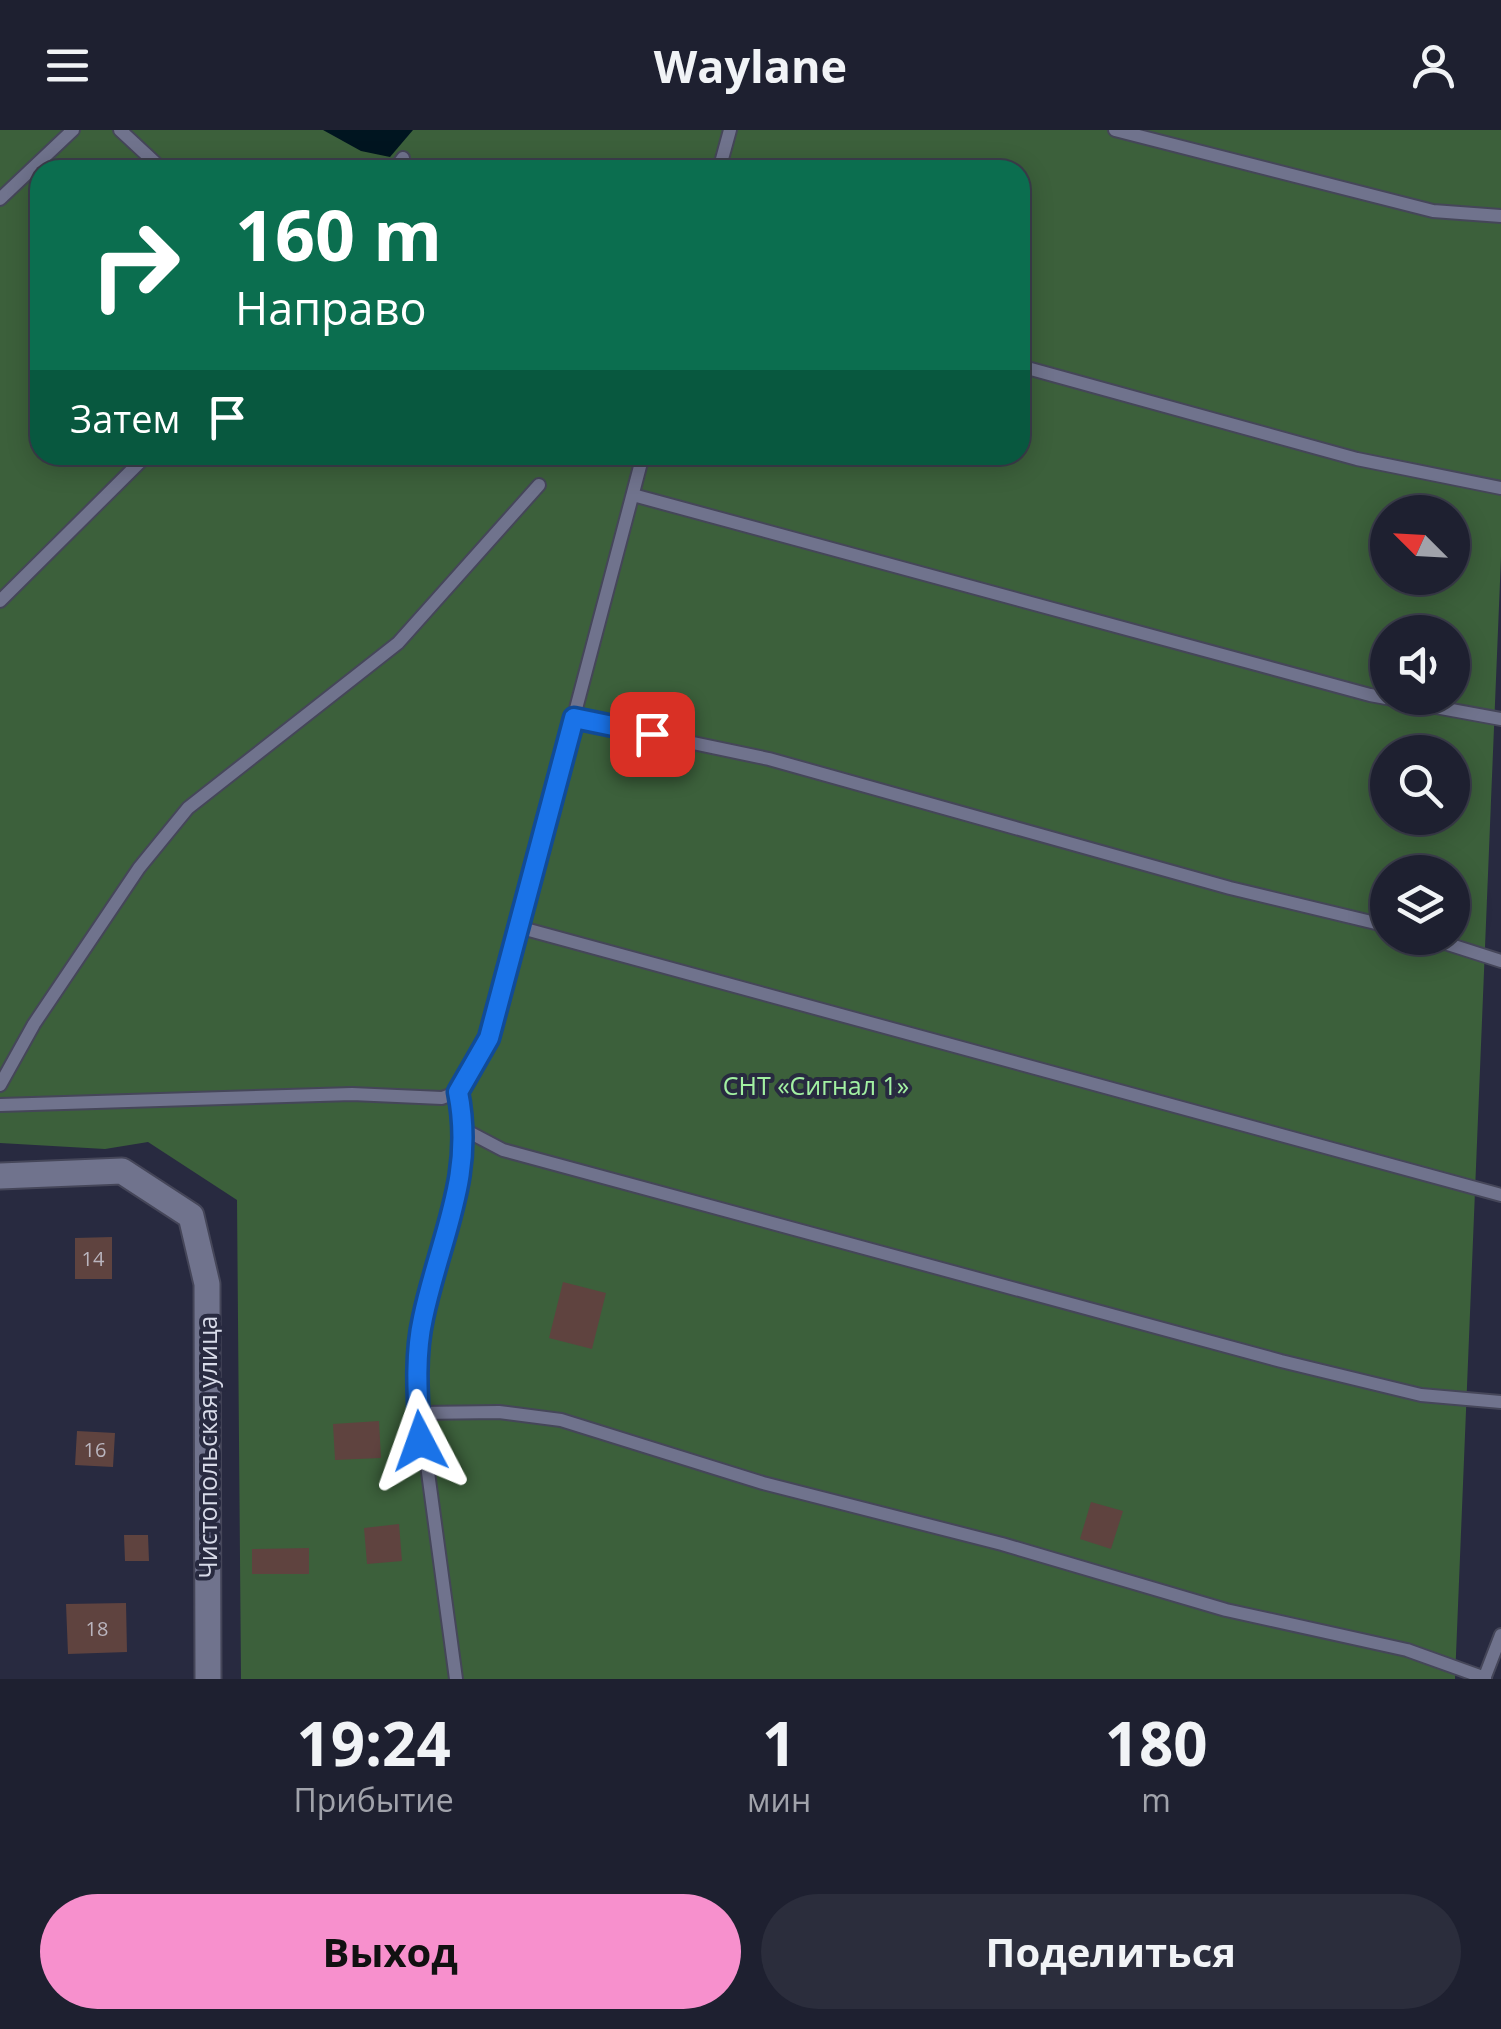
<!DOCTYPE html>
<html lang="ru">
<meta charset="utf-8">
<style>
body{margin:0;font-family:"Open Sans",sans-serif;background:#2b2d3c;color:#f1f3f6;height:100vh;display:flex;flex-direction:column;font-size:38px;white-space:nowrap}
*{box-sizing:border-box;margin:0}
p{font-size:32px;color:#a1a3ab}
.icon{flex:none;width:55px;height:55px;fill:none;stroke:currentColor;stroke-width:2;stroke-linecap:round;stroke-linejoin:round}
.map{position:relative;height:1549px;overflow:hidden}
.details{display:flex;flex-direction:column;background:#1e2030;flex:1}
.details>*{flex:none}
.hud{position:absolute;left:30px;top:30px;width:1000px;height:305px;border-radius:30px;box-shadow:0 5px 25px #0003,0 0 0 2px #3c3e4c;background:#0b6e4f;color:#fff;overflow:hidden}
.needle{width:65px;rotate:294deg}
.controls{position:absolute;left:1370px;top:365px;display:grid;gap:20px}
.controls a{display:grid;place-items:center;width:100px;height:100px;border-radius:50%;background:#1e2030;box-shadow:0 5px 25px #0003,0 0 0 2px #3c3e4c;font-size:50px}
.pin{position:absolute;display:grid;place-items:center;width:85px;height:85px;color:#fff;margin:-42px;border-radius:20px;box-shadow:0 5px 15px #0006}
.me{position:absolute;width:110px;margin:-55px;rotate:356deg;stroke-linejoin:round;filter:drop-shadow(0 0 8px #0008)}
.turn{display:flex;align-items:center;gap:35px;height:210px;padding:0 40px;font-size:45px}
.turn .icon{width:130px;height:130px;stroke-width:2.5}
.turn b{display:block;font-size:70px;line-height:85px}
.then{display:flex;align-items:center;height:95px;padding:0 40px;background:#0003;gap:20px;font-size:38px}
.eta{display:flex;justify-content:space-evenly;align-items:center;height:170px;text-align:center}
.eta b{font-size:60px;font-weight:700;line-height:70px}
.cta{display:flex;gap:20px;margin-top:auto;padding:20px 40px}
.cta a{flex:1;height:115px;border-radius:60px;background:#f790cd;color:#111;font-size:40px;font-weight:700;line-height:115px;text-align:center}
.cta a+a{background:#2b2d3c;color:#f1f3f6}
header{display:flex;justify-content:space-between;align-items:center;height:130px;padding:0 40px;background:#1e2030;font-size:45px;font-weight:700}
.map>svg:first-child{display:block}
.green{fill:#3c603b;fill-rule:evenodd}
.water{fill:#001520}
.building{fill:#5f433f}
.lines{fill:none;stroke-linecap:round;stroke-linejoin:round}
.service-casing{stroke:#454659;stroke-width:16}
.minor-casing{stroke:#454659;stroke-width:29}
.service{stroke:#70738d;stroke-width:12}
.minor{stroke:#70738d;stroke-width:25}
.route-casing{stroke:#114b97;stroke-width:25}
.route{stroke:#1a73e8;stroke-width:18}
.labels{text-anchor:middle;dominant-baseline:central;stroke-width:8;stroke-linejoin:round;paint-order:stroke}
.number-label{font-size:20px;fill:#bab5be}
.park-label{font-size:25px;fill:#a2f0a2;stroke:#282a40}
.street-label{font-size:25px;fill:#d8dbe9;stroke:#282a40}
</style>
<header><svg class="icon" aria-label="menu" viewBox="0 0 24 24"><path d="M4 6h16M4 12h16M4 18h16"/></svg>Waylane<svg class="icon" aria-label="person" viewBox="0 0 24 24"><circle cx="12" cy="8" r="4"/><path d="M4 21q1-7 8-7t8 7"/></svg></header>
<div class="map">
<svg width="1501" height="1549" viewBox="0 0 1501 1549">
<rect width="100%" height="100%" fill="#282a40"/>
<path class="green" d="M0 0H1501V427L1455 1549H241L237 1070 148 1012 105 1019 0 1013ZM40 40H1020V325H40ZM1388 382H1452V448H1388ZM1388 502H1452V568H1388ZM1388 622H1452V688H1388ZM1388 742H1452V808H1388Z"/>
<path class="water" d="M323 0H413L390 27 361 21Z"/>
<path class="building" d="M112 1107V1149H75V1108Z
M563 1152 606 1163 592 1219 549 1208Z
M379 1291 381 1328 335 1330 333 1294Z
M77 1301 115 1303 113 1337 75 1335Z
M1091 1372 1123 1381 1111 1419 1080 1409Z
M399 1394 402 1431 367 1434 364 1398Z
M124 1405H148L149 1431H125Z
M309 1418V1444H252V1419Z
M126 1473 127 1522 68 1524 66 1474Z"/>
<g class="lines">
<defs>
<path id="service" d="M120 0 163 40
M1115 0 1433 81 1501 86
M394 40 403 28
M719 40 730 0
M0 69 73 0
M1020 236 1357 329 1501 358
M633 365 1370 565 1501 589
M0 471 147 325
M574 588 769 629 1230 758 1388 796
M518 797 1501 1065
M1429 808 1501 831
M0 955 34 894 139 738 188 678 398 513 539 355
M0 975 352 964 442 968 458 962 489 908 643 325
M465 1000 503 1020 1281 1231 1421 1265 1501 1272
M418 1283 499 1282 561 1290 763 1353 1002 1414 1226 1480 1407 1520 1485 1548
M456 1549 417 1261 422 1189 461 1048 465 1000 458 962
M1484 1549 1501 1505"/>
<path id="minor" d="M0 1046 122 1041 191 1086 207 1154 208 1549"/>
</defs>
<use href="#service" class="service-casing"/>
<use href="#minor" class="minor-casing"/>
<use href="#service" class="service"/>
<use href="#minor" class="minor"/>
</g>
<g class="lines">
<defs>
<path id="route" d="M420 1311C418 1271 414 1228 423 1188 440 1107 475 1047 458 962L489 908 574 588 652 604"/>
</defs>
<use href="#route" class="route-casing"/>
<use href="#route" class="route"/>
</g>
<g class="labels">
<g class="number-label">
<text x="93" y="1128">14</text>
<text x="95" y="1319">16</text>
<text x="97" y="1498">18</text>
</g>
<g class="park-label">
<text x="816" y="955">СНТ «Сигнал 1»</text>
</g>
<g class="street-label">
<text transform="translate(207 1317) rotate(-90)">Чистопольская улица</text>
</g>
</g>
</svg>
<div class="controls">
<a><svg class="needle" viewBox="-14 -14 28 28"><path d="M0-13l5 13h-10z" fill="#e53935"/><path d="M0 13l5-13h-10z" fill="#a1a3ab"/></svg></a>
<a><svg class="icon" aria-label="sound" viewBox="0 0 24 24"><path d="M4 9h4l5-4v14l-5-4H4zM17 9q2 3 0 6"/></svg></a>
<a><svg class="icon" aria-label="search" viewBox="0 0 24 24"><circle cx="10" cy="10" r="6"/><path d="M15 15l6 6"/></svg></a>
<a><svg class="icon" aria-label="layers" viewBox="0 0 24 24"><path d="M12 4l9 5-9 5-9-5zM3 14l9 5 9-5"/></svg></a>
</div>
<div class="pin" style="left:652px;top:604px;background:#d93025"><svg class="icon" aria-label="arrive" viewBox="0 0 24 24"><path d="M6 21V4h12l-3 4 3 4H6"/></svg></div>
<svg class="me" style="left:420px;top:1311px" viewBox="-20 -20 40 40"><path d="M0-17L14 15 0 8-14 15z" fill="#1a73e8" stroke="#fff" stroke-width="4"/></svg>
<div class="hud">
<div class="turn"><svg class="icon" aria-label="right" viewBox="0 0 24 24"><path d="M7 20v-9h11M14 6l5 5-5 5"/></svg><div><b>160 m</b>Направо</div></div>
<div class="then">Затем<svg class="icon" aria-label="arrive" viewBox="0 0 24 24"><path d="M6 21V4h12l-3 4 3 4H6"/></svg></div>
</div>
</div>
<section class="details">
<div class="eta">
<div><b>19:24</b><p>Прибытие</p></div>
<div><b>1</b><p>мин</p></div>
<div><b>180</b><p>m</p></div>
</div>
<div class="cta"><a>Выход</a><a>Поделиться</a></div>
</section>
